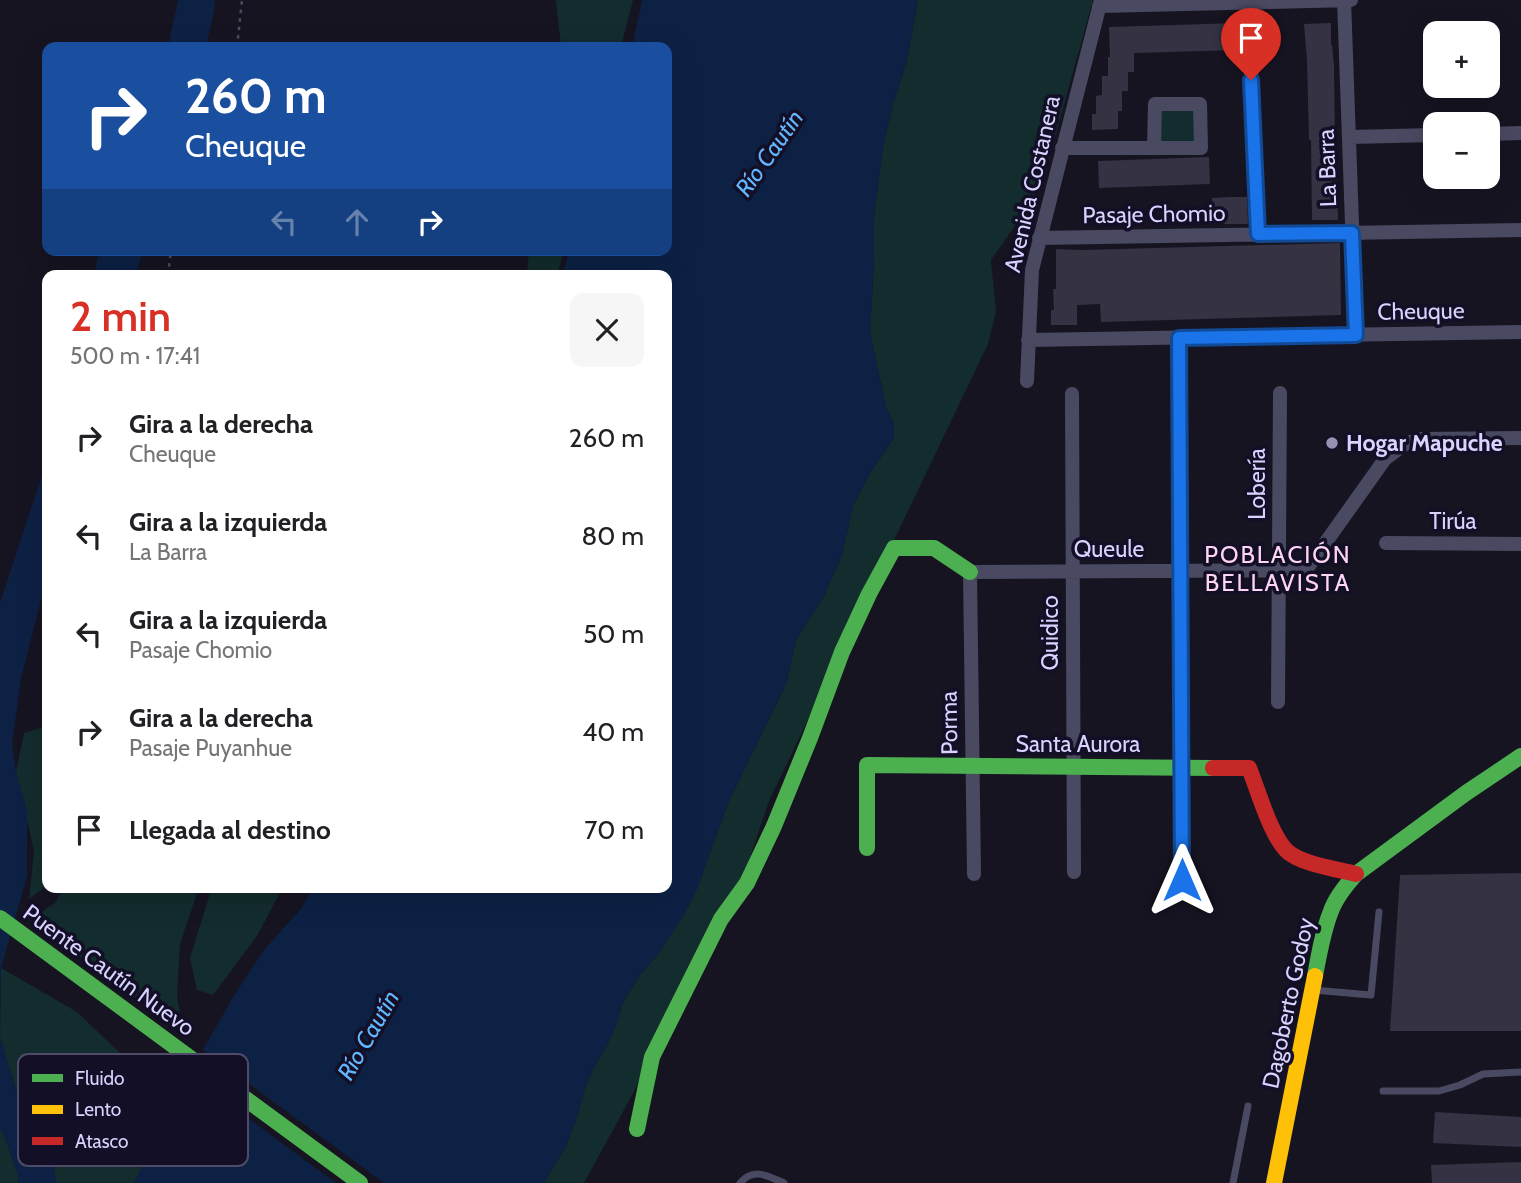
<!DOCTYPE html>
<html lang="es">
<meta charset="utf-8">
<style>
body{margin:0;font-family:Cabin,sans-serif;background:#f6f6f6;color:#202124;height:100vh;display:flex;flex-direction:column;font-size:26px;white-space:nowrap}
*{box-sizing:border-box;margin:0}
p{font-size:23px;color:#757577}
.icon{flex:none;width:38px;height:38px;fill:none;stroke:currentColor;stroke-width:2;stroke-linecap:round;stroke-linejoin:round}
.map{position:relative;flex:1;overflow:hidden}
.panel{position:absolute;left:42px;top:270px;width:630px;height:623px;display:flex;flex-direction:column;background:#fff;border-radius:14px;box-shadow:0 7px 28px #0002}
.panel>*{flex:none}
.banner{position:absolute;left:42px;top:42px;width:630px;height:214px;border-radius:14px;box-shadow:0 7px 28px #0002;background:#1a4fa0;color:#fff;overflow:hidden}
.tools{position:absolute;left:1423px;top:21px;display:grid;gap:14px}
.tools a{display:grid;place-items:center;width:77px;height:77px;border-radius:14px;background:#fff;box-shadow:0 7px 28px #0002;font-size:35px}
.pin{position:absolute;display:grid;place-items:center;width:60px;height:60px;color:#fff;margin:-72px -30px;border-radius:50% 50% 50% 0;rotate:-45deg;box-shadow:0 0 7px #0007}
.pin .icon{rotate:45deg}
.me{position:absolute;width:77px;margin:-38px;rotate:0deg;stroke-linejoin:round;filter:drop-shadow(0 0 5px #0008)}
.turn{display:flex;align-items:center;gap:24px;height:147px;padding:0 28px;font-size:32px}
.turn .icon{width:91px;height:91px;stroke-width:2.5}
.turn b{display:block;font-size:49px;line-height:60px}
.lanes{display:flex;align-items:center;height:66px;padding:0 28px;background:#0003;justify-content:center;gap:35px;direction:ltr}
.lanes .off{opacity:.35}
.round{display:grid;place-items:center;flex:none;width:74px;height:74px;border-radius:14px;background:#f6f6f6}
.summary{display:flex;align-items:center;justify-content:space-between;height:119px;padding:0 28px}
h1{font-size:42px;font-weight:600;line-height:52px;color:#d93025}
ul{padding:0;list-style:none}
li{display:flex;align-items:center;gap:21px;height:98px;padding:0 28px}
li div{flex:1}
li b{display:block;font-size:26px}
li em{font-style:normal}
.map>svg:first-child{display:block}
.green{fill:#132c2d}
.water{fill:#0d2144}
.pier{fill:#161421}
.building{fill:#343243}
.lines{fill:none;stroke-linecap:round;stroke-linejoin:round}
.path{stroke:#44505f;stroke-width:2.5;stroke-dasharray:3.5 5;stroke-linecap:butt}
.lane{stroke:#4a4962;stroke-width:7}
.street{stroke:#4a4962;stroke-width:14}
.fast{stroke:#4caf50;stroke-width:16}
.slow{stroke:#ffc107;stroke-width:16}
.jam{stroke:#c62828;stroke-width:16}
.route-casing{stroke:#114b97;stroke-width:18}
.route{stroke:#1a73e8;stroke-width:12}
.poi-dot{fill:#9591b1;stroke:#130f26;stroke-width:2.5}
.labels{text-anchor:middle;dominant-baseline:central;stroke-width:7;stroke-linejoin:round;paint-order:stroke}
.street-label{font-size:23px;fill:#d9d4ff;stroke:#130f26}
.poi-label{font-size:23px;font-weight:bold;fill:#d9d4ff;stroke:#130f26;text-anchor:start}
.water-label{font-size:24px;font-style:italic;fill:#62b6ff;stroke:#130f26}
.neighbourhood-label{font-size:24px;letter-spacing:2px;fill:#ffd6f0;stroke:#130f26}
.key{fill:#130f26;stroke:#4e4a67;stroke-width:2}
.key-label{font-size:19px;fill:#d9d4ff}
</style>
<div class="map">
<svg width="1521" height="1183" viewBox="0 0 1521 1183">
<rect width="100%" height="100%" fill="#161421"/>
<path class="green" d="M556 0H633L621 47H561Z
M918 0H1093L1042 184 1026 210 991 260 996 312 988 344 769 801 742 881 637 1086 584 1183H544L566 1146 577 1117 584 1091 592 1071 605 1049 615 1028 624 1000 640 975 658 954 685 913 697 889 728 803 786 684 796 640 824 596 842 555 853 505 870 473 894 438V424L886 407 870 333 874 261V217L883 147 893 104 906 64Z
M1197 106 1198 145H1159L1158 107Z
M529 250H564L557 275H527Z
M47 726V880L45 887 29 899 34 851 16 772 24 733Z
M64 887H199L180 944 177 995 183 1033 30 920 55 903Z
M212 887H283L257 936 213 995 197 990 190 958Z
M1 968 77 1012 137 1069 178 1098 134 1183H56L53 1163 40 1131 19 1099 0 1038Z
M0 1128 5 1137 19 1178 18 1183H0Z"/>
<path class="water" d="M178 0H215L214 11 206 47H168Z
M642 0H918L906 64 893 104 883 147 874 217V261L870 333 886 407 894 424V438L870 473 853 505 842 555 824 596 796 640 786 684 728 803 697 889 685 913 658 954 640 975 624 1000 615 1028 605 1049 592 1071 584 1091 577 1117 566 1146 544 1183H134L197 1060 232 999 263 951 301 909 313 887H667V275H563L569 250H667V47H632Z
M99 250H143L136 275H94Z
M47 460V576L21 679 12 743 16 772 27 811V877L1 968 0 998V603Z
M0 1038 19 1099 40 1131 53 1163 56 1183H18L19 1178 5 1137 0 1128Z"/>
<path class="pier" d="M200 1048 384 1183H336L187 1073Z"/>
<path class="building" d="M1238 23 1239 50 1134 53V72H1128V91H1122V111H1118V129L1092 130V114H1096V96L1102 95V76H1108V57H1110L1109 27Z
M1331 23V45H1332L1334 65 1335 145H1336L1338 220H1312L1311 140H1309L1307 61 1304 24Z
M1209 157 1210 184 1099 188 1098 161Z
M1229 197H1247L1248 224H1213L1212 198Z
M1340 243 1341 315 1101 322 1100 304 1077 305V325H1051V310H1054L1053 289H1056V249L1082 250Z
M1521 873V1031H1390L1400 875Z
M1435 1112 1521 1117V1147L1433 1143Z
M1521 1162V1183H1432L1431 1165Z"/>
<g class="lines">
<path class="path" d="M237 47 242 0
M168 275 171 250"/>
<path class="lane" d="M1313 990 1371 995 1379 912
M1383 1091H1439L1460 1085 1483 1074 1521 1072
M740 1183C754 1167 768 1176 784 1183
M1233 1183 1248 1106"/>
<path class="street" d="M1248 0 1258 235
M1344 0 1356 335
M1099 6 1351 0
M1488 134 1521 133
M1349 137 1435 135
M1062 148H1201L1200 104H1155L1154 148
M1039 238 1521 230
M1179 338 1183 880
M1028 340 1521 332
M1027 381 1032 270 1101 0
M1072 394 1074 872
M1386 543 1521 544
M1278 702 1280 393
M974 874 970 572 1306 570 1385 459 1405 444 1420 439 1521 438"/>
<path class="fast" d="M867 848V765L1213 768
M0 918 360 1183
M1315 976C1319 954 1323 931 1331 911 1336 897 1346 885 1356 874L1466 793 1521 756
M637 1129 652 1057 721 919 747 883 774 826 810 738 842 652 869 594 894 548H934L970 572"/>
<path class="slow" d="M1274 1183 1315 976"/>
<path class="jam" d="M1213 768H1249C1258 790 1271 837 1288 852 1304 865 1337 869 1356 874"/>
</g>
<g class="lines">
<defs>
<path id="route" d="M1182 880 1179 338 1356 335 1352 233 1258 234 1251 80"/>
</defs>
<use href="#route" class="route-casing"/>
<use href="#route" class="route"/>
</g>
<circle class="poi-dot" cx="1332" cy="443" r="7"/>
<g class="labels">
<g class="street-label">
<text transform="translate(1327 168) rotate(-92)">La Barra</text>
<text transform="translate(1032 184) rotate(-77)">Avenida Costanera</text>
<text transform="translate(1154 214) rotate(-1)">Pasaje Chomio</text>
<text transform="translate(1421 311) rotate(-1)">Cheuque</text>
<text transform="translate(1257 484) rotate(-90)">Lobería</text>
<text x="1453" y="521">Tirúa</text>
<text x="1109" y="549">Queule</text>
<text transform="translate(1050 633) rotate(-90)">Quidico</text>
<text transform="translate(949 723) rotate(-91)">Porma</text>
<text x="1078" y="744">Santa Aurora</text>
<text transform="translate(109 970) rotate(36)">Puente Cautín Nuevo</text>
<text transform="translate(1288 1003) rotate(-78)">Dagoberto Godoy</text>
</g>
<g class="poi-label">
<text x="1346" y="443">Hogar Mapuche</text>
</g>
<g class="water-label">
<text transform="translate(769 153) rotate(-55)">Río Cautín</text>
<text transform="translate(368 1035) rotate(-60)">Río Cautín</text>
</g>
<g class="neighbourhood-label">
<text x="1278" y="554">POBLACIÓN<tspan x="1278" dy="28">BELLAVISTA</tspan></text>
</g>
</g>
<rect x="18" y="1054" width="230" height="112" rx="10" class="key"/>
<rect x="32" y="1074" width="31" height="8" fill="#4caf50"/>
<rect x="32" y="1105" width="31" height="9" fill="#ffc107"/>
<rect x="32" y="1137" width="31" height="8" fill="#c62828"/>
<g class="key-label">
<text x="75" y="1085">Fluido</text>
<text x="75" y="1116">Lento</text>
<text x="75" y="1148">Atasco</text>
</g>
</svg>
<div class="tools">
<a>+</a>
<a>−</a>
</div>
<div class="pin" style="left:1251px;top:80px;background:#d93025"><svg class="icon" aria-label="arrive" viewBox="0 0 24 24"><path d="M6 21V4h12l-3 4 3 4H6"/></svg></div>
<svg class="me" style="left:1182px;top:880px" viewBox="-20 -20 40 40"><path d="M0-17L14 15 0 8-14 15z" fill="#1a73e8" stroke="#fff" stroke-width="4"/></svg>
<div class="banner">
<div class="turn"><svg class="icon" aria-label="right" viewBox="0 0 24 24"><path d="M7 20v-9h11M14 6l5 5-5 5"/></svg><div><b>260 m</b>Cheuque</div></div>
<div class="lanes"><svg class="icon off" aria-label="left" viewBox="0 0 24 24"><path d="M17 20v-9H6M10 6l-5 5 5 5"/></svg><svg class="icon off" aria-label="ahead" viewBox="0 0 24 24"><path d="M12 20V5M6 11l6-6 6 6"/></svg><svg class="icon" aria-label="right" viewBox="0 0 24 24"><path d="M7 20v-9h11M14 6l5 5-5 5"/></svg></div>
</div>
<section class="panel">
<div class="summary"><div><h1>2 min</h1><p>500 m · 17:41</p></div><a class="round"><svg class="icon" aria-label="close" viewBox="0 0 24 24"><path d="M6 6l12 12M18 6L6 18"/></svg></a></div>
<ul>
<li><svg class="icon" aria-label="right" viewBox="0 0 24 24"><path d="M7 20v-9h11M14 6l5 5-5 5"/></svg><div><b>Gira a la derecha</b><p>Cheuque</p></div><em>260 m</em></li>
<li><svg class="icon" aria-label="left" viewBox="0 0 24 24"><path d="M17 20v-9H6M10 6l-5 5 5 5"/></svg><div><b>Gira a la izquierda</b><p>La Barra</p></div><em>80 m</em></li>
<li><svg class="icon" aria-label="left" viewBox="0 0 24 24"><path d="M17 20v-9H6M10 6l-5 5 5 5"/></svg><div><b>Gira a la izquierda</b><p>Pasaje Chomio</p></div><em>50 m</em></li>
<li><svg class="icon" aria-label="right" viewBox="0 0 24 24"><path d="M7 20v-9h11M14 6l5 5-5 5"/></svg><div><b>Gira a la derecha</b><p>Pasaje Puyanhue</p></div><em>40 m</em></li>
<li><svg class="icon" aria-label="arrive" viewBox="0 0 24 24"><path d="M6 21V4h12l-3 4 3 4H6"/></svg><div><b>Llegada al destino</b></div><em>70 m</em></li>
</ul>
</section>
</div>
